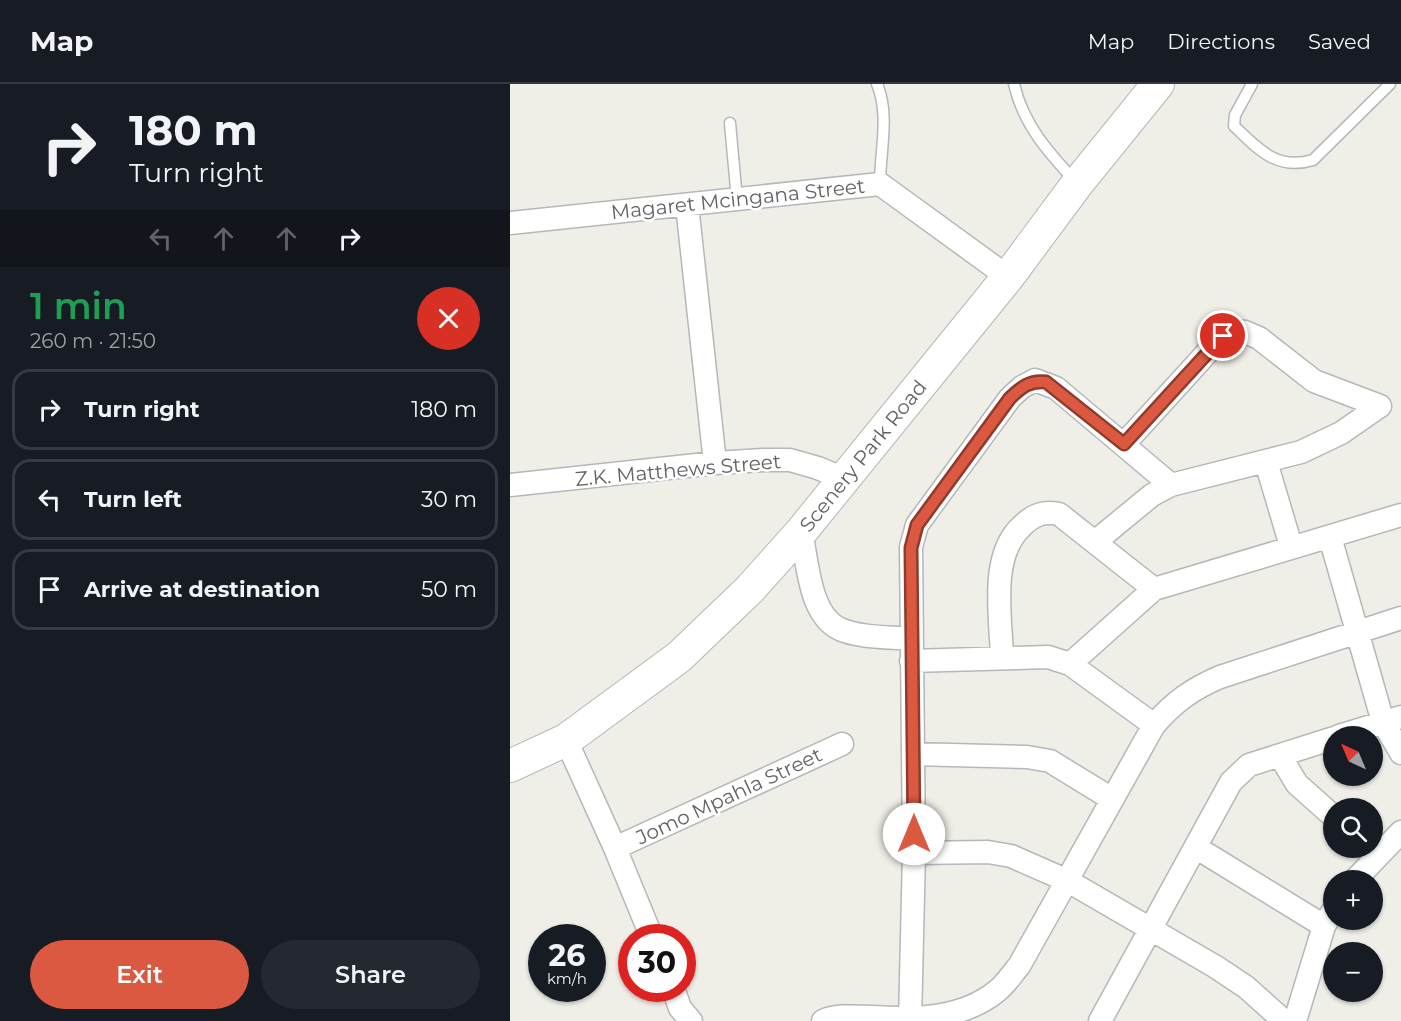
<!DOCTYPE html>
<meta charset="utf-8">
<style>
body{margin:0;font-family:Montserrat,sans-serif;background:#242831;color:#f1f3f6;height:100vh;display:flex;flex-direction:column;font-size:22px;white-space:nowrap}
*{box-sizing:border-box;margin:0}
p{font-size:20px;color:#9ea1a6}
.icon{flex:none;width:33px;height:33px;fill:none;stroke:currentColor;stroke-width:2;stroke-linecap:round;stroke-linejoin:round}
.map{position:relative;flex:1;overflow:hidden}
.side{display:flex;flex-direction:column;background:#171b24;width:510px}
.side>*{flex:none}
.banner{background:#171b24;color:#f1f3f6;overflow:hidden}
.needle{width:39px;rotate:316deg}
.buttons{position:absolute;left:813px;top:642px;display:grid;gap:12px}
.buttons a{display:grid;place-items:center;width:60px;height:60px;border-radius:50%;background:#171b24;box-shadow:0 2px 4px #0004;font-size:30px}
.speed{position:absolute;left:18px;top:840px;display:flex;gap:12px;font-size:30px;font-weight:700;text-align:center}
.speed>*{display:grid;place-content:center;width:78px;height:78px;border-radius:50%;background:#171b24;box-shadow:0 2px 4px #0004;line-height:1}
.speed small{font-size:15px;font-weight:400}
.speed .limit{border:9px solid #d22;background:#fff;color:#111}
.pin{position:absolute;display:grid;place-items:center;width:51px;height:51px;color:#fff;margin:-26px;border:3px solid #fff;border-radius:50%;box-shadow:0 2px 6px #0007}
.me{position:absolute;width:66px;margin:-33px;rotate:0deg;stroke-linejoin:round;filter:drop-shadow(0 0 4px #0008)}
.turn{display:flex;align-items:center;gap:21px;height:126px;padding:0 30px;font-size:27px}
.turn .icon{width:78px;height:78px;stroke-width:2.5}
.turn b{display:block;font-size:42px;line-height:51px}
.lanes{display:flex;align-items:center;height:57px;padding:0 30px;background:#0003;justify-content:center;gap:30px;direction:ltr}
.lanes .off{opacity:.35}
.round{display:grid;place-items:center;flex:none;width:63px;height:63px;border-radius:32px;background:#242831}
.overview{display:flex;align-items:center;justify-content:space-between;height:102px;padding:0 30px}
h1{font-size:36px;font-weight:600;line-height:45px;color:#1e9e55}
.button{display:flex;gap:12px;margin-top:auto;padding:12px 30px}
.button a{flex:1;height:69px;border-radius:36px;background:#dc5941;color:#fff;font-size:24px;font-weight:600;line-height:69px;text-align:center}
.button a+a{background:#242831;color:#f1f3f6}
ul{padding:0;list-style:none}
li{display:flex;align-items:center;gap:18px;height:81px;margin:0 12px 9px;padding:0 18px;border:3px solid #363941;border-radius:18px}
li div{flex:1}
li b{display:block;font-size:22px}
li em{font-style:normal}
header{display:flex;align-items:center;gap:36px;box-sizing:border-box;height:84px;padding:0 30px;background:#171b24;border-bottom:2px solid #363941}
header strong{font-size:28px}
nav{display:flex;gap:33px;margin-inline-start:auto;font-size:21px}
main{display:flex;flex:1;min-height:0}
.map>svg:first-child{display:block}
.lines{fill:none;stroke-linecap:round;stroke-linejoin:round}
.lane-casing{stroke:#b4b7bb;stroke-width:13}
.street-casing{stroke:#b4b7bb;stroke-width:25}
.secondary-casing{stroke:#b4b6ba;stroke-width:34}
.lane{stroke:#fff;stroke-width:10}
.street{stroke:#fff;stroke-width:22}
.secondary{stroke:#fff;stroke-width:32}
.route-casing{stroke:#8f3a2a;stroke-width:15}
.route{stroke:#dc5941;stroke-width:10}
.labels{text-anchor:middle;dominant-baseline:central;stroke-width:5;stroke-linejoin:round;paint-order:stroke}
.street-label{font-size:20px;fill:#5f6266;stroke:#fff}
</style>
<header>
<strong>Map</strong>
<nav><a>Map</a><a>Directions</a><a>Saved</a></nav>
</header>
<main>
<section class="side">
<div class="banner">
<div class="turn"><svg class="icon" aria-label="right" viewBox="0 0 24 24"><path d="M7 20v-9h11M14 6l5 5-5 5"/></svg><div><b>180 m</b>Turn right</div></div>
<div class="lanes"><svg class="icon off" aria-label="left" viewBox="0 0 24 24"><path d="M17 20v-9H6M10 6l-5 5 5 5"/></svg><svg class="icon off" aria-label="ahead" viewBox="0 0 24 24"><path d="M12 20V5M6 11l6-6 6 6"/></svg><svg class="icon off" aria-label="ahead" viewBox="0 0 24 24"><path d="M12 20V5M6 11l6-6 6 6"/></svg><svg class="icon" aria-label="right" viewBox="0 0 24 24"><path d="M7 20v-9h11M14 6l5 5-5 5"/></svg></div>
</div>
<div class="overview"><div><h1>1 min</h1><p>260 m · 21:50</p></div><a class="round" style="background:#d93025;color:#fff"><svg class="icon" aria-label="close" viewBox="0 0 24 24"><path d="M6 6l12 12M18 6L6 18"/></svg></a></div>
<ul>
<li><svg class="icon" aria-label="right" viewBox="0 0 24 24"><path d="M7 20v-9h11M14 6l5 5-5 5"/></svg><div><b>Turn right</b></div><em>180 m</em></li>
<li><svg class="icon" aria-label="left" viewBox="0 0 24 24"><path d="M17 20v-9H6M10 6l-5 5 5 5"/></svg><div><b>Turn left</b></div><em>30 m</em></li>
<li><svg class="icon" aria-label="arrive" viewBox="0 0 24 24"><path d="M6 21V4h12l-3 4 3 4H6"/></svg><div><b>Arrive at destination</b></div><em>50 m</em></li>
</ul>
<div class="button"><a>Exit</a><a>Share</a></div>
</section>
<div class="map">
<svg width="891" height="937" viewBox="0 0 891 937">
<rect width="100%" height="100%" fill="#efeee7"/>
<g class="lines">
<defs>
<path id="lane" d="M367 0C380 31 370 67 370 100
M504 0C513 40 538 68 565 97
M742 0 725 31 724 42C748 65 767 87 803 76L880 0
M220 39 227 116"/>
<path id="street" d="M177 121 205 379
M0 139 370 100 498 193
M756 378 781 462
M0 401 205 379 253 376H280L308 384 334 395
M291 448C298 479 299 533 332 546 353 554 380 553 401 555
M820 453 873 638 891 669
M586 457 642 411 661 401 791 368 831 349 870 322 804 297 749 254 735 248 725 247 713 252 705 260 614 360
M492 574C491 533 479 472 512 442 523 431 533 427 549 430L644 505
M401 577 538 573 560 580 644 641
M560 580 644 505 891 431
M829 652 891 633
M56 656 105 764 142 854
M403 670 517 673 540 677 602 715
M770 672 787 700 824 733
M105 764 332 660
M687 764 814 842
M404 769 478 768 501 772 558 797 706 883 736 903 774 937
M845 796 891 748
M163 904 170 924 181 937
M313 937C326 930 349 933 363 933 405 936 453 935 487 907 496 900 502 890 509 882L644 641C664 618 682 605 710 593L891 534
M400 937 404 769 401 463 407 441 500 314 512 303 525 296 546 304 661 401
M590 937 721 698 739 681 824 654
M785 937 814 842 824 825"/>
<path id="secondary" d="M0 682 56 656 169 573 240 505 291 448 498 193 567 100 648 0"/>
</defs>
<use href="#lane" class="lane-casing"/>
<use href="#street" class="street-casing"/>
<use href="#secondary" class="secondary-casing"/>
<use href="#lane" class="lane"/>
<use href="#street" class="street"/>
<use href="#secondary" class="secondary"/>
</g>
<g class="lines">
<defs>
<path id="route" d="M404 750 401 464 407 441 500 314C511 304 519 296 536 298L614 360 713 252"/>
</defs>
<use href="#route" class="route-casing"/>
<use href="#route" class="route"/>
</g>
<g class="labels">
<g class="street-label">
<text transform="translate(228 115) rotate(-6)">Magaret Mcingana Street</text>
<text transform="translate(353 372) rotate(-51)">Scenery Park Road</text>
<text transform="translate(168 386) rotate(-5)">Z.K. Matthews Street</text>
<text transform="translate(219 712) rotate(-25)">Jomo Mpahla Street</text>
</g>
</g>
</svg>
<div class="buttons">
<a><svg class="needle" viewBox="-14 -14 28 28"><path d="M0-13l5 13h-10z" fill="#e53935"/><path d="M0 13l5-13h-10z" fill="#9ea1a6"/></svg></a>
<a><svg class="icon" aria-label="search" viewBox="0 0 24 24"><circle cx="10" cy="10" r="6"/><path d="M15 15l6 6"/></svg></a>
<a>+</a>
<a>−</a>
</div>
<div class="speed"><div>26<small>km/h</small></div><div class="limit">30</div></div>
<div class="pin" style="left:713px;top:252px;background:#d93025"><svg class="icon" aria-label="arrive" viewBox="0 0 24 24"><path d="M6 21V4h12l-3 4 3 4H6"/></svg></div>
<svg class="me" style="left:404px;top:750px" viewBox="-20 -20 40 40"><circle r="19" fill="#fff"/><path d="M0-13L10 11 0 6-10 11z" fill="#dc5941"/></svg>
</div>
</main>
